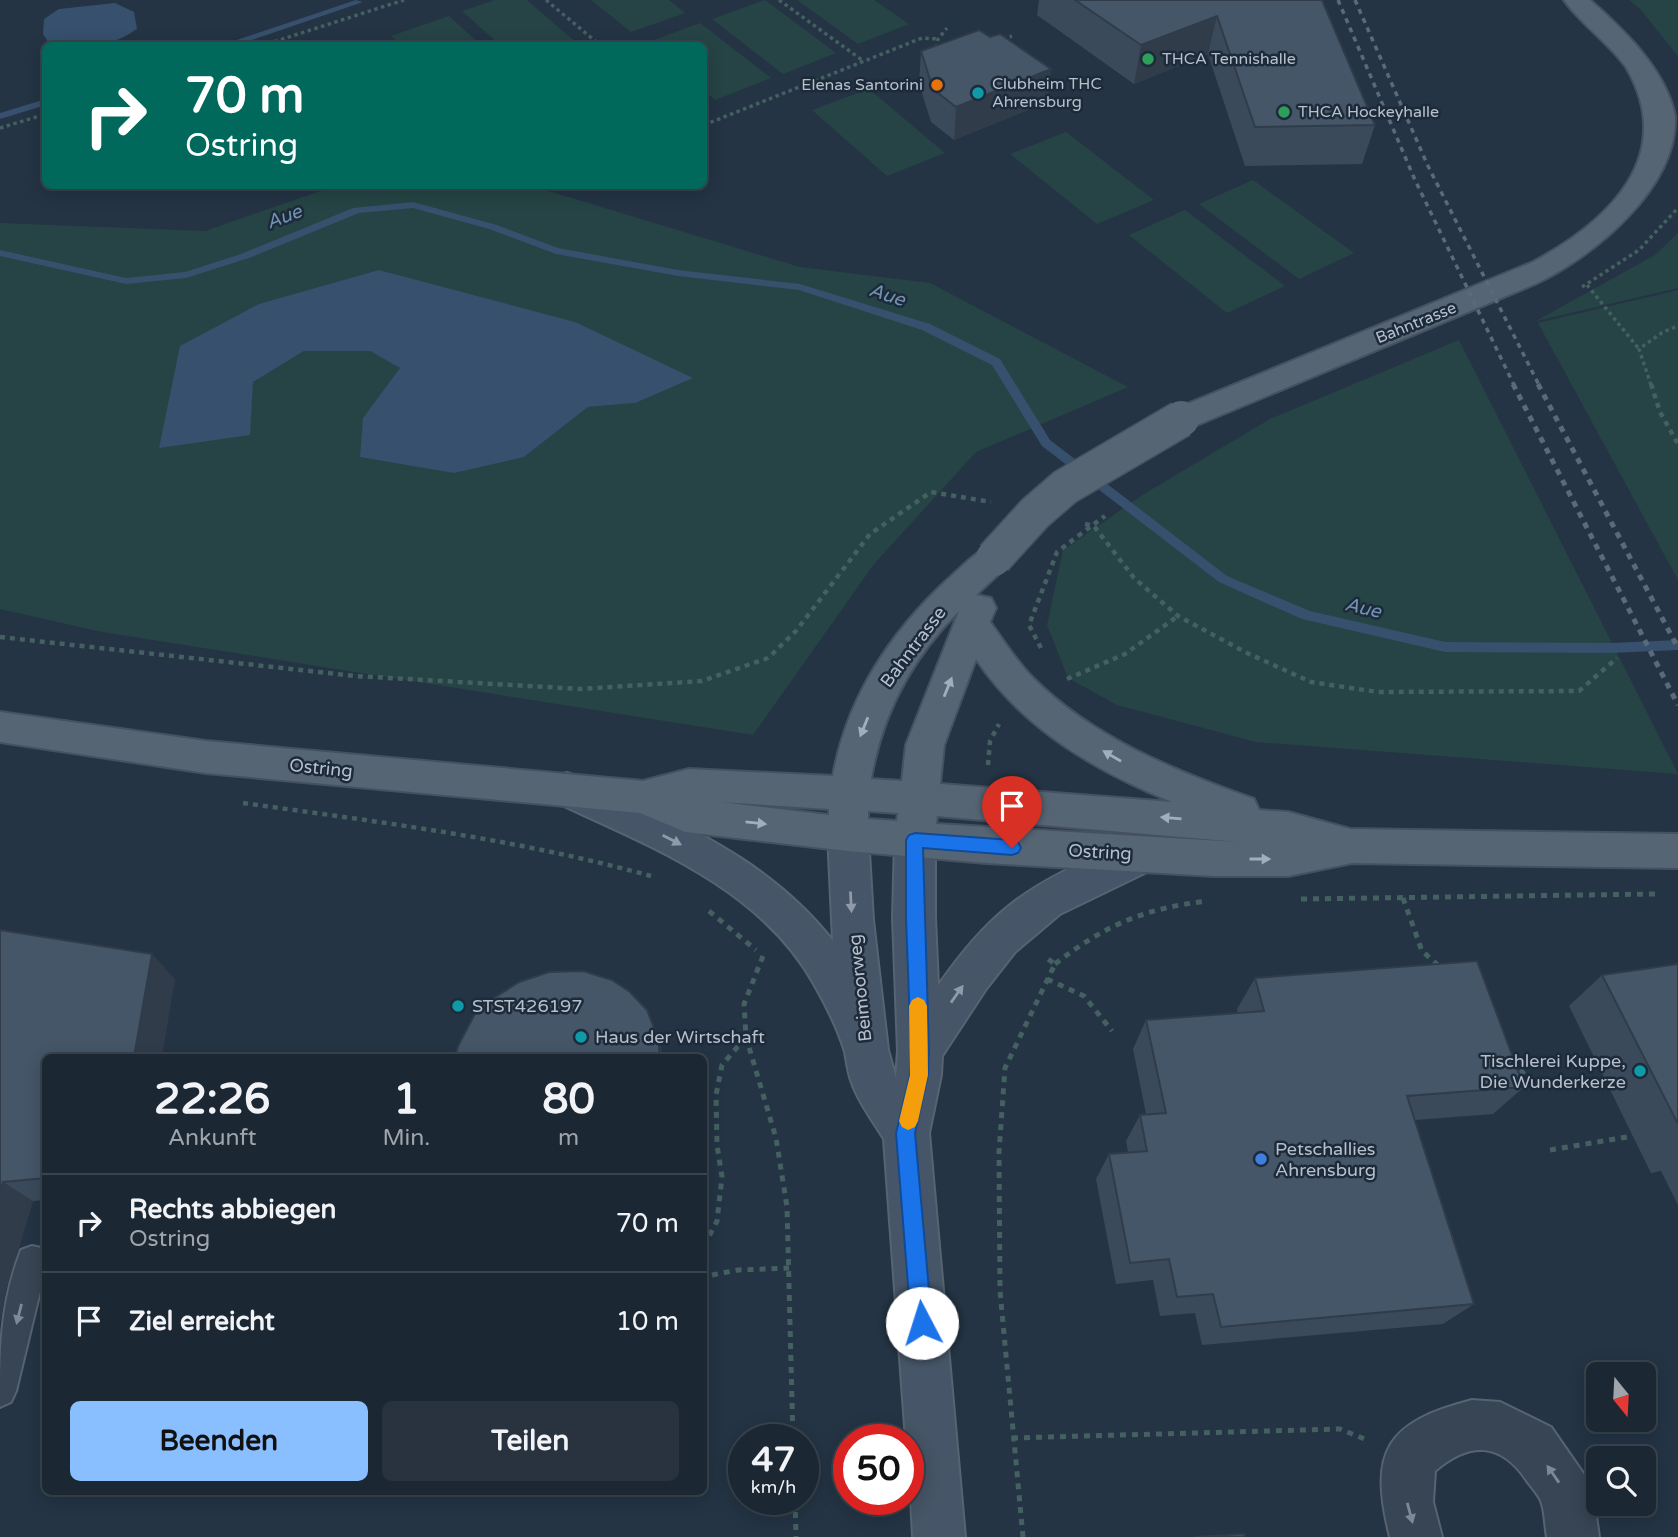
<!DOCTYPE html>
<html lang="de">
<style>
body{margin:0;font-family:"Varela Round",sans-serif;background:#28333f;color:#f1f3f6;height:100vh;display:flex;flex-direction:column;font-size:26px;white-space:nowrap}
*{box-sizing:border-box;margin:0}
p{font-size:23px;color:#a0a5ac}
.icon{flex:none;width:38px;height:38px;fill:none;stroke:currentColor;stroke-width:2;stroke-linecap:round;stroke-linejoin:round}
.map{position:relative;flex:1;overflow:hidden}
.sheet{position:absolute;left:42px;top:1054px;width:665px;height:441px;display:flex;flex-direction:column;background:#1b2733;border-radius:10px;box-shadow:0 4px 18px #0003,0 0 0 2px #39444e}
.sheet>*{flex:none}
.hud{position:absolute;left:42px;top:42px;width:665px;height:147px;border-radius:10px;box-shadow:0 4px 18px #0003,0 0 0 2px #39444e;background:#00695c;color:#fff;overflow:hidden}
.needle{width:46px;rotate:162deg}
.tools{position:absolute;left:1586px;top:1362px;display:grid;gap:14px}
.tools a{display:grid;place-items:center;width:70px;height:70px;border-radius:10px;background:#1b2733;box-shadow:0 4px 18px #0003,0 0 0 2px #39444e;font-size:35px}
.speed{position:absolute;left:728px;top:1424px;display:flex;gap:14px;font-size:35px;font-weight:700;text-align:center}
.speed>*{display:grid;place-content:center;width:91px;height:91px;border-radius:50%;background:#1b2733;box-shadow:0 4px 18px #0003,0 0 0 2px #39444e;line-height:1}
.speed small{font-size:18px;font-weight:400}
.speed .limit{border:10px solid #d22;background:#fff;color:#111}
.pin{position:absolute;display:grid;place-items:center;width:60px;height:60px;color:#fff;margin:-72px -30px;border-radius:50% 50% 50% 0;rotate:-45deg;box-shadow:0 0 7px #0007}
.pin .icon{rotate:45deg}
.me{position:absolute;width:77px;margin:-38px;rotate:355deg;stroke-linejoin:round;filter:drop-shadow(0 0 5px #0008)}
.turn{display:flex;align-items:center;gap:24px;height:147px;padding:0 28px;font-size:32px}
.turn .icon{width:91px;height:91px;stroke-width:2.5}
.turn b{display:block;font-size:49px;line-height:60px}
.eta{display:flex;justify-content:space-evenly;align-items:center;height:119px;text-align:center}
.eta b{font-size:42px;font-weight:800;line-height:49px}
.button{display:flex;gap:14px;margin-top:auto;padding:14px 28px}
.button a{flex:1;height:80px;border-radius:10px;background:#89beff;color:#111;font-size:28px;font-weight:800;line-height:80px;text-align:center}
.button a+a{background:#28333f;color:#f1f3f6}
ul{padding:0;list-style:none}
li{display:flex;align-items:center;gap:21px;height:98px;padding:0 28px;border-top:2px solid #39444e}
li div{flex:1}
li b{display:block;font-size:26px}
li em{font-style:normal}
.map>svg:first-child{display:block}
.green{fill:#264445;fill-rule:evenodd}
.water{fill:#36506d}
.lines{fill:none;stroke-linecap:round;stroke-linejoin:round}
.stream{fill:#36506d;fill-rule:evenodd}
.lane-casing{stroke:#576371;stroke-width:4}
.street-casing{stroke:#576371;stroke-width:4}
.secondary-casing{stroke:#576371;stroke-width:4}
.primary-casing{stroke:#455160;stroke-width:4}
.path-far2{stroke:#446061;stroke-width:3.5;stroke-dasharray:3.5 3.5;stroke-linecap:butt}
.path-far1{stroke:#446061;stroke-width:4.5;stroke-dasharray:5 5;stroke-linecap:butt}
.path{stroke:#446061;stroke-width:5;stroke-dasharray:6 6;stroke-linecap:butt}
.lane{fill:#384554;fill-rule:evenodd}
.street{fill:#384554;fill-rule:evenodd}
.secondary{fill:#465567;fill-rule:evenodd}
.primary{fill:#566574;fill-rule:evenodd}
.rail-far1{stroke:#5a6a7b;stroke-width:3.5;stroke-dasharray:5 5;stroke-linecap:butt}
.rail{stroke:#5a6a7b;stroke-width:5;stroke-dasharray:6 6;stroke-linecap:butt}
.primary-bridge-casing{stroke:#455160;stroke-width:39;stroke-linecap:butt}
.path-bridge{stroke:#446061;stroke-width:4.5;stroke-dasharray:5 5;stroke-linecap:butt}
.primary-bridge{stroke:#566574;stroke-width:36}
.wall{fill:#3b4a5a}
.shaded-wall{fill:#303c4a}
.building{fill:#455669;stroke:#303c4a;stroke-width:2}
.oneway{fill:#a3aebb}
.oneway2{fill:#8f9ba9}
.oneway3{fill:#7d8997}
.route{fill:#1a73e8;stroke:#114b97;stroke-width:2}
.slow{fill:#f59e0b}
.leisure-dot{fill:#2e9e5b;stroke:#1d2a39;stroke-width:2.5}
.food-dot{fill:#e8710a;stroke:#1d2a39;stroke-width:2.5}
.culture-dot{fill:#0f9aa8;stroke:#1d2a39;stroke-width:2.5}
.shop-dot{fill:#3f7fe0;stroke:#1d2a39;stroke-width:2.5}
.labels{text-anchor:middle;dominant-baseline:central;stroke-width:5;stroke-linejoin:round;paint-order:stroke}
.far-poi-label{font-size:16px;fill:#b6c0cd;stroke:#1d2a39;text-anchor:start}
.far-street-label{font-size:16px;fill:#b6c0cd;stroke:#1d2a39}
.street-label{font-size:18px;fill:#b6c0cd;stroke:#1d2a39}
.poi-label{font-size:18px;fill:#b6c0cd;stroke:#1d2a39;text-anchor:start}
.water-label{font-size:19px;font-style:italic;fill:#7293b4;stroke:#1d2a39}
</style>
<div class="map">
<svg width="1678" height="1537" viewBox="0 0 1678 1537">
<rect width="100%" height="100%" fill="#243444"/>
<path class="green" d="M495 0H527L579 45H500L462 11Z
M591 0H669L685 13 631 32Z
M765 0 836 53 783 74 712 19Z
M797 0H874L909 24 858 44Z
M1629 0H1678V56L1640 9Z
M449 16 481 45H401L391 36Z
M700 23 771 78 715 100 704 90V46H649L646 43Z
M869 89 945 153 887 176 812 110Z
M1066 132 1154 200 1097 224 1010 154Z
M1253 180 1354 253 1299 279 1199 204Z
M335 186H519L545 190 800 267 930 283 1128 387 976 452 874 564 753 735 102 632 0 609V223L205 231ZM379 270 473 297 635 403 588 407 524 457 363 418 401 368 370 351H304L253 382 159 448 169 404Z
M1185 210 1285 286 1227 313 1129 235Z
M1678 233V288L1536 321 1655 255Z
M1678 290V580L1538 323Z
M1459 340 1678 774 1256 742 1117 705 1068 678 1047 625 1063 550 1144 494 1270 419Z"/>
<path class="water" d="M115 3 134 12 137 29C107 50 84 46 50 45L43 34 44 19 59 9Z
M379 270 575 322 693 378 635 403 588 407 524 457 454 473 360 457 363 418 400 368 370 351H304L253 382 250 435 159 448 180 346 259 304Z"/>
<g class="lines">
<path class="stream" d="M356 0 363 2 234 46H219Z
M46 99V105L0 119V113Z
M413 202 497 225 558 248 678 270 800 284 930 324 1000 359 1050 440 1227 576 1310 611 1445 642 1611 643 1678 640V650L1611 653 1445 652 1302 619 1219 582 1042 446 992 365 922 330 799 290 678 276 556 254 489 229 413 208 359 213 249 258 186 278 126 284 0 256V250L126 278 185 272 241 254 353 208Z"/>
<defs>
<path id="lane" d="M32 1246 46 1249V1279H43L16 1391 11 1402 0 1407C0 1351 0 1304 21 1250Z"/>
<path id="street" d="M1472 1400 1500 1402 1551 1427 1585 1476 1593 1494 1599 1537H1547C1545 1527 1545 1514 1542 1504 1540 1496 1532 1488 1527 1481 1501 1442 1470 1441 1435 1471L1433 1502 1442 1537H1390C1368 1450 1387 1422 1472 1400Z"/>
<path id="secondary" d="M567 773C591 781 614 792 636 803 712 837 781 875 833 941L828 834 834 822 848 817 862 822 868 834 873 920 888 1050 896 1078 898 1051 893 918 895 840 901 828 915 823 929 828 935 840V918L938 986C986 916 1025 886 1102 854 1122 845 1136 835 1157 843L1163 855 1157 867 1060 914 1015 952 986 989 942 1056 941 1075 929 1133 965 1537H913L908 1440H906L884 1139C873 1121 859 1103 852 1083 848 1073 847 1063 845 1052 838 1029 826 1005 814 984 761 888 648 845 553 801L548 789 553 777Z"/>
<path id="primary" d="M1564 0H1590C1624 30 1666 70 1675 116 1678 189 1591 258 1535 284L1192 427 1181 430 1170 427 1165 419 1170 411 1533 262C1609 221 1678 156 1626 67 1608 42 1581 24 1564 0Z
M994 545 1006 549 1011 558 1006 567 976 595 991 598 996 608 990 622C1004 641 1016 661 1033 678 1093 738 1175 771 1254 799L1259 810 1288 812 1350 829 1678 834V868L1352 863 1288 876H1214L986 863 848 851 685 832 640 813 206 773 0 742V712L206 741 643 781 689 769 833 776C847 698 890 633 947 580 962 567 975 551 994 545ZM959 611 906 745 902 781 871 779C882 713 912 658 959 611ZM976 659C1023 729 1096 771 1172 802L940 784 944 745ZM721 802 829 809V815ZM868 811 898 813 897 821 868 819ZM937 816 1239 842 936 824Z"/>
</defs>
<use href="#lane" class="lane-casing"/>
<use href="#street" class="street-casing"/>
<use href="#secondary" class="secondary-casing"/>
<use href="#primary" class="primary-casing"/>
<path class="path-far2" d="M546 0 601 46
M779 0 862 60
M1003 39 1012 36
M261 46 404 0
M936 48 938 39 947 28
M704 125 922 38 938 39
M0 128 46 114
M1587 285 1639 349
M1582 287 1639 250 1678 208
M1651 385 1639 349 1663 332 1678 326"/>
<path class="path-far1" d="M1651 384 1660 412 1678 444
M1085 524 1094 526 1134 578 1178 616 1247 653 1311 682 1378 692 1579 691 1617 658
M0 637 355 676 581 689 702 681 768 658 796 631 870 534 931 492 991 502
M1041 648 1029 625 1057 552 1078 536
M1067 679 1125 654 1178 616
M988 765 990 741 999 724
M243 803C380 822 517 839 651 876"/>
<path class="path" d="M1403 898 1422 951 1441 968
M1301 899 1656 894
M709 911 756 950
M763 956 744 1004 746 1037 776 1138 787 1207 793 1440
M1055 964C1105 925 1145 908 1208 901
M1047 979 1084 996 1112 1031
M1512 1061 1528 1078
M1550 1150 1633 1136
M704 1246 717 1221 722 1177 717 1145 716 1095 722 1065 746 1037
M712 1275 738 1270 789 1268
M1012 1438 1340 1429 1367 1440
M795 1500 796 1537
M1023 1537 1000 1291 999 1152 1005 1068 1055 964 1045 957"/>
<use href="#lane" class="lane"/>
<use href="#street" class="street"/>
<use href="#secondary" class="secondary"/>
<use href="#primary" class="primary"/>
<path class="rail-far1" d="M1338 0 1415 180 1514 385
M1355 0 1428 166 1539 385"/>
<path class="rail" d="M1513 384 1678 705
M1538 384 1678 648"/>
<defs>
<path id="primary-bridge" d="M994 558 1035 513 1065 487 1181 419"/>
</defs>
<use href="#primary-bridge" class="primary-bridge-casing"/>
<path class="path-bridge" d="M1078 536 1105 516"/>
<use href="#primary-bridge" class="primary-bridge"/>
</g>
<path class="wall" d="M1039 0H1322L1375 125 1362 164 1245 166 1208 54 1134 84 1037 15Z
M990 37 1051 69 1047 102 954 140 931 122 919 84 921 51Z
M0 930 175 979 46 1057V1200L33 1201 6 1289 0 1322Z
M1678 964V1205L1661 1171 1651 1173 1569 1006 1602 975Z
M1255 978 1524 1087 1493 1114 1415 1120 1474 1304 1443 1324 1202 1345 1195 1313 1160 1316 1153 1280 1116 1284 1096 1179 1109 1154 1128 1152 1126 1141 1140 1115 1146 1114 1133 1049 1146 1020 1238 1013 1237 1009Z"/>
<path class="shaded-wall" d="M1217 16 1208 54 1134 84 1141 45Z
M1051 69 1047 102 954 140 956 107Z
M152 954 175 979 162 1057H134Z
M659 1041 664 1057H659Z
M3 1182 33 1201 6 1289 0 1322V1191Z"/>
<path class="building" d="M1075 0H1322L1375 125 1255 127 1217 16 1141 45Z
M979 30 990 37 1000 34 1051 69 956 107 933 89 921 51Z
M0 930 152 954 134 1057H46V1178L3 1182 0 1191Z
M1477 961 1524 1087 1407 1096 1474 1304 1221 1327 1213 1294 1177 1297 1169 1259 1130 1263 1109 1154 1147 1151 1140 1115 1166 1113 1146 1020 1264 1011 1255 978Z
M1678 964V1124L1602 975Z
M583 971 612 980 630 992 647 1010 659 1041V1057H455L458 1046 478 1008 519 982 549 972Z
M1244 1534 1245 1537H1194Z"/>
<defs><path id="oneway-solid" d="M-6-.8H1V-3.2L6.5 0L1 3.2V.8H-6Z" transform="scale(1.75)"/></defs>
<g class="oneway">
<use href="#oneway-solid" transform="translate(948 687) rotate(-68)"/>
<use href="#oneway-solid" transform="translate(864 727) rotate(112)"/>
<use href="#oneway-solid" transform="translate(1112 756) rotate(-150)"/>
<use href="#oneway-solid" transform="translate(1171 818) rotate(-175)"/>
<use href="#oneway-solid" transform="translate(756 823) rotate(6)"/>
<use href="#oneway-solid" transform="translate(1260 859)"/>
</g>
<g class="oneway2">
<use href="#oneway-solid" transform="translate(672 840) rotate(27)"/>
<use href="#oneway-solid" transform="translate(851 902) rotate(87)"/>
<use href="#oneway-solid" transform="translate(957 994) rotate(-55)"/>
</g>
<g class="oneway3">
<use href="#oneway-solid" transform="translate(19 1314) rotate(104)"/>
<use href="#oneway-solid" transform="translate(1553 1474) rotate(-125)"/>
<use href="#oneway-solid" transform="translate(1410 1513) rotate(75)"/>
</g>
<path class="route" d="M915 833 1012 840 1018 842 1021 848 1018 853 1012 855 923 848 929 1051 928 1075 915 1133 932 1323 929 1330 922 1333 914 1330 911 1323 896 1133 910 1075 911 1051 906 918V840L909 835Z"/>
<path class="slow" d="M918 997 924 1000 927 1006 928 1075 918 1121 915 1127 908 1130 902 1127 899 1121 910 1075 909 1006 912 1000Z"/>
<g class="leisure-dot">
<circle cx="1148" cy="59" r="7"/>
<circle cx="1284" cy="112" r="7"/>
</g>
<circle class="food-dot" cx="937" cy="85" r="7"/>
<g class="culture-dot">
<circle cx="978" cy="93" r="7"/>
<circle cx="458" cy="1006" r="7"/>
<circle cx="581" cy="1037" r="7"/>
<circle cx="1640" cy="1071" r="7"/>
</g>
<circle class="shop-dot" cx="1261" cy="1159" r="7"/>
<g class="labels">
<g class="far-poi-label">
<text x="1162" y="59">THCA Tennishalle</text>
<text x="992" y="84">Clubheim THC<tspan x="992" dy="18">Ahrensburg</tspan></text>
<text x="923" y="85" text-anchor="end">Elenas Santorini</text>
<text x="1298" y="112">THCA Hockeyhalle</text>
</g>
<g class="far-street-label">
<text transform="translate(1416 323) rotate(-22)">Bahntrasse</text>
</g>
<g class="street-label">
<text transform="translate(913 647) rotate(-53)">Bahntrasse</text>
<text transform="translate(321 768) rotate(6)">Ostring</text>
<text transform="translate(1100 852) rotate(3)">Ostring</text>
<text transform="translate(860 988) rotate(-96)">Beimoorweg</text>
</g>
<g class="poi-label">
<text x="472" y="1006">STST426197</text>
<text x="595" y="1037">Haus der Wirtschaft</text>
<text x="1626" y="1061" text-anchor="end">Tischlerei Kuppe,<tspan x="1626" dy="21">Die Wunderkerze</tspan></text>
<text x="1275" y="1149">Petschallies<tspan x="1275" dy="21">Ahrensburg</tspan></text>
</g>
<g class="water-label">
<text transform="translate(284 217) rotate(-21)">Aue</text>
<text transform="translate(887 295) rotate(18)">Aue</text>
<text transform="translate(1363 608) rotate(13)">Aue</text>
</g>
</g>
</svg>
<div class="tools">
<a><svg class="needle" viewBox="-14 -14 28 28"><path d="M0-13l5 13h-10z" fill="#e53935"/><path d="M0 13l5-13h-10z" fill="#a0a5ac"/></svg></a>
<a><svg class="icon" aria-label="search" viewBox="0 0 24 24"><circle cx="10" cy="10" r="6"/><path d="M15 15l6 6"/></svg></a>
</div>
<div class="speed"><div>47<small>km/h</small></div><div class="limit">50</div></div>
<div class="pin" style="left:1012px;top:848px;background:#d93025"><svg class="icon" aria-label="arrive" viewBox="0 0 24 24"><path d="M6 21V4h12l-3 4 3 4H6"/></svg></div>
<svg class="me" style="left:922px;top:1323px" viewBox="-20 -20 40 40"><circle r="19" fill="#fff"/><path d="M0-13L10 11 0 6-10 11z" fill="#1a73e8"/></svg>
<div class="hud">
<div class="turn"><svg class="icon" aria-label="right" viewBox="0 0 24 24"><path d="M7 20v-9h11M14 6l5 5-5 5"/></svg><div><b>70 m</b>Ostring</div></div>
</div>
<section class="sheet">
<div class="eta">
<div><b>22:26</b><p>Ankunft</p></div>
<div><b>1</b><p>Min.</p></div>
<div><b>80</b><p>m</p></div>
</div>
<ul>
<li><svg class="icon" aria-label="right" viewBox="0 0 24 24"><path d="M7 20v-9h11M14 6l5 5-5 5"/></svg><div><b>Rechts abbiegen</b><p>Ostring</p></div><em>70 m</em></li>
<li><svg class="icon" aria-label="arrive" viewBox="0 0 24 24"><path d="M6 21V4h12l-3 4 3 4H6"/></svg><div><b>Ziel erreicht</b></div><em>10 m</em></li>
</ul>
<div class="button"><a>Beenden</a><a>Teilen</a></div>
</section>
</div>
